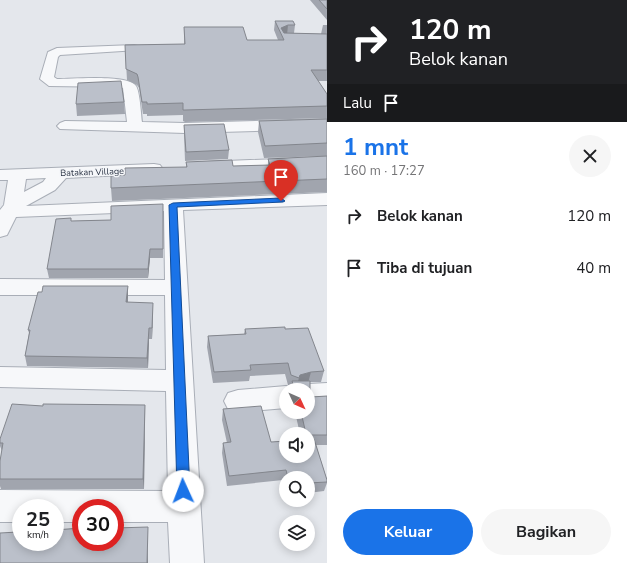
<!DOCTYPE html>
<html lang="id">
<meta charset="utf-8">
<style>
body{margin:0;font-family:"Nunito Sans",sans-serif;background:#f6f6f6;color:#202124;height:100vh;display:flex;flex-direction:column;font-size:15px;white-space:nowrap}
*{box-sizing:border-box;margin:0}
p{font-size:13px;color:#757577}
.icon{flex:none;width:22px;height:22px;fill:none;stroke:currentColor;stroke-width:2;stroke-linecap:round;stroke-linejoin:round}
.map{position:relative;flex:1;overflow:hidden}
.details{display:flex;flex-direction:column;background:#fff;width:300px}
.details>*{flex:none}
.guide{background:#202124;color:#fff;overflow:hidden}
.needle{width:26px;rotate:134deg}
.buttons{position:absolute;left:279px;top:383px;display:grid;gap:8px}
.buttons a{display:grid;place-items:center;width:36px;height:36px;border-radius:50%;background:#fff;box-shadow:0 2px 10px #0003;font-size:20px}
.speed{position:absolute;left:12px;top:499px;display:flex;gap:8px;font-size:20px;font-weight:700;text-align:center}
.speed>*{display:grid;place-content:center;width:52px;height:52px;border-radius:50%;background:#fff;box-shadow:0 2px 10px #0003;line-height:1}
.speed small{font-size:10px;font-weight:400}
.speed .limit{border:6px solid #d22;background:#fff;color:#111}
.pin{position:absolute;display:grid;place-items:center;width:34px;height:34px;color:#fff;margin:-41px -17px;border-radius:50% 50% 50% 0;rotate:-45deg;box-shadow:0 0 4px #0007}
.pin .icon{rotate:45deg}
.me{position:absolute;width:44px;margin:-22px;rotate:358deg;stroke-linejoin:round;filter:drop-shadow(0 0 3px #0008)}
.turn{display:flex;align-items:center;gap:14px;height:84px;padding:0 16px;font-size:18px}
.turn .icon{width:52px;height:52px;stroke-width:2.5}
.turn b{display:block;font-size:28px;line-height:34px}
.then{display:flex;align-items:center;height:38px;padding:0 16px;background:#0003;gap:8px;font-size:15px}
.round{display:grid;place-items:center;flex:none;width:42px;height:42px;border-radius:21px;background:#f6f6f6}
.summary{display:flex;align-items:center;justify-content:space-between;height:68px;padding:0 16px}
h1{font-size:24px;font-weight:700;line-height:30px;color:#1a73e8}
.action{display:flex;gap:8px;margin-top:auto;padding:8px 16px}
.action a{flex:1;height:46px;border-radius:24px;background:#1a73e8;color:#fff;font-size:16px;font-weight:700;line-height:46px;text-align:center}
.action a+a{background:#f6f6f6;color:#202124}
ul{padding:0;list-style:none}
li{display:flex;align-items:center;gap:12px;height:52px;padding:0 16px}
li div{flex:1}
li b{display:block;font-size:15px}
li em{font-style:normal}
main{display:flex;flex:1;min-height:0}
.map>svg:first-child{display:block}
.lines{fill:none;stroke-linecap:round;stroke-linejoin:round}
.minor-casing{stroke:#a9aeb7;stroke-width:2}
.minor{fill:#f7f8fa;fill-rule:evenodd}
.wall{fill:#a1a5ae}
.shaded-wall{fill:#83868d}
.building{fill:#bbc0ca;stroke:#83868d}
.route{fill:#1a73e8;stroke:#114b97}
.labels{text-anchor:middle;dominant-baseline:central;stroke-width:3;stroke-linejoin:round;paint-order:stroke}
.far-street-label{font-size:9px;fill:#2b3445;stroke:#f4f6f9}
</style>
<main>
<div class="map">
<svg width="327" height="563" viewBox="0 0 327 563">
<rect width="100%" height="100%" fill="#e4e7ec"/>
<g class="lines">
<defs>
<path id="minor" d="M134 45 138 46 140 48 138 50 60 55 58 57 54 77 57 79C71 79 128 74 136 86 140 92 141 114 142 122L185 123 327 119V129L185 133 60 129 57 126 60 123 65 121 127 122 123 88 119 87 49 86 40 79 48 52 57 48Z
M327 157V167L202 172 196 171 194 167 196 163 202 162Z
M154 164 160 165 163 169 160 173 66 178 55 190 26 206 327 193V205L183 210 204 563H170L168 522H115V508H81V522H55V508H21V522H0V490L168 491 166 391 0 387V367L166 370 165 295H0V279L165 280 164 211 16 217 7 235 0 237V210L4 205 8 180H0V170ZM46 178 43 182 24 192 26 179Z
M327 383V405L308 406V390H297L298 387 308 384Z
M286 386 296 390H286V408L238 412 228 409 224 401 228 393 238 390Z"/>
</defs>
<use href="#minor" class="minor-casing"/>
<use href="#minor" class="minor"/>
</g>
<path class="wall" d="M310 0H327V20Z
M275 21 295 25 294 33 321 34 323 25H327V81H318L327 106V118L185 122 183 121V115L147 116V114H143L139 88 137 85 127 80 125 45 184 44V27L247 40H278L274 30Z
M124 102 125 114 77 116 76 104Z
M327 119V156L264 158 258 132 259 121Z
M184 125 229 150 228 159 185 161 184 134Z
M327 156V192L112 201 111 188 125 175 186 167V162L233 166 268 165V159Z
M163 204V258H150L148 278H49L47 269 72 221 111 220Z
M128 286V302L153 313 152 339H149L148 368 27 366 25 356 29 333 28 330Z
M245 329H285L324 371 321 382H310V395L311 397 327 396V445H316L327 480V483L324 491 308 493V478H286V491L283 480 227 486 222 453 223 443H227L222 420 223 409 271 442 308 456V434H300L295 412H308V390H290L291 386 288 385 285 374 250 376 249 381 213 383 207 347 208 336 244 334Z
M145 405V416L144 489H1L0 486V479L2 451 0 446V439L43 406Z"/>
<path class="shaded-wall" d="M288 25 287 35 281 33V28Z
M150 249V258L148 278V269Z
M128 286V296L127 313 126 302Z
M153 303V313L152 339V328Z
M149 328V339L148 368 147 358Z
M311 372 308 383 296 388 299 378 300 375Z
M145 405V416L144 489 143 479Z
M148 527V563H147Z"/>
<path class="building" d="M319 0H327V9Z
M275 21H293L295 25H288L281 28 284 33 327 34V70H311L327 94V106L185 110H183V103L147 104V102H142L138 77 137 74 126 69 125 45 185 44 184 27H243L247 40H284Z
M121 81 124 102 76 104 78 83Z
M327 119V143L265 146 259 121Z
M224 124 229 150 186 152 184 125Z
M327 156V179L111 188V176L125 175V168L187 167 186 162 232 160 233 166 270 165 268 159Z
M163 204V249H150L148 269H47L56 219 71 218V221L111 220V206Z
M43 286H128L126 302 153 303 152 328H149L147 358 25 356 30 330H28L38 292H42Z
M285 327V329L308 328 324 371 311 372 300 375 299 378 291 375 288 363 250 365 251 370 214 372 208 336 246 334 245 329Z
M292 381H310V395L311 397 327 396V435H308V434H306L301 412H308V390H295Z
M12 404 43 406V404L145 405 143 479H0V461L3 443H0V439Z
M261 406 271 442 286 441V456H308V439H314L327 480V482L308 483V478H288L286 470 229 476 223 443 231 442 223 409Z
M19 526H21V542H55V530L81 528V542H115V528L148 527 147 563H0V533L18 532Z"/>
<path class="route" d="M281 198 285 201 283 202 177 207 190 491 188 496 183 497 179 496 177 491 169 205 173 203Z"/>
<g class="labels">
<g class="far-street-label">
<text transform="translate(92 172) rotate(-2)">Batakan Village</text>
</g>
</g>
</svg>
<div class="buttons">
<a><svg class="needle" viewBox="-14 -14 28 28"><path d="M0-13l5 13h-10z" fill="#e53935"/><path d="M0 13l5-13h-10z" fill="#757577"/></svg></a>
<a><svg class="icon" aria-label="sound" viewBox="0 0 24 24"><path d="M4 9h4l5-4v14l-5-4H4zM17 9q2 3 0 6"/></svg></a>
<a><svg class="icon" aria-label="search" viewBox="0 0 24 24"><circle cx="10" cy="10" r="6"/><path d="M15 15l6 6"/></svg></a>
<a><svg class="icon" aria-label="layers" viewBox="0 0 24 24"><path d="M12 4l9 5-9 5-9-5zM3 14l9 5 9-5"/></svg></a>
</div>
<div class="speed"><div>25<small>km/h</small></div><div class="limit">30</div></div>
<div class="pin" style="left:281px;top:201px;background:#d93025"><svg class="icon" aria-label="arrive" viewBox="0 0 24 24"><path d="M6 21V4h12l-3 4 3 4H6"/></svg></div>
<svg class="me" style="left:183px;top:491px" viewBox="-20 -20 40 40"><circle r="19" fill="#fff"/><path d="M0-13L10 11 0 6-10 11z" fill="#1a73e8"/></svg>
</div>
<section class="details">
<div class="guide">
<div class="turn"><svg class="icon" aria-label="right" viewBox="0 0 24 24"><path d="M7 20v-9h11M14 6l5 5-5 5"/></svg><div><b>120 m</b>Belok kanan</div></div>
<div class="then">Lalu<svg class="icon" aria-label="arrive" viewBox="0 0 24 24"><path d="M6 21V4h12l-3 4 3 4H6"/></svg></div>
</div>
<div class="summary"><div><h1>1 mnt</h1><p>160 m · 17:27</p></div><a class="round"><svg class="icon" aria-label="close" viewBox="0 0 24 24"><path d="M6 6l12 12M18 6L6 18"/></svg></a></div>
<ul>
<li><svg class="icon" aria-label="right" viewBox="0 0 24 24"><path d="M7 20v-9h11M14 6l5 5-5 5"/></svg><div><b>Belok kanan</b></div><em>120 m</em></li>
<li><svg class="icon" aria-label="arrive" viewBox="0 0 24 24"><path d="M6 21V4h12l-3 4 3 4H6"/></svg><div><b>Tiba di tujuan</b></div><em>40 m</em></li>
</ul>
<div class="action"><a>Keluar</a><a>Bagikan</a></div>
</section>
</main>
